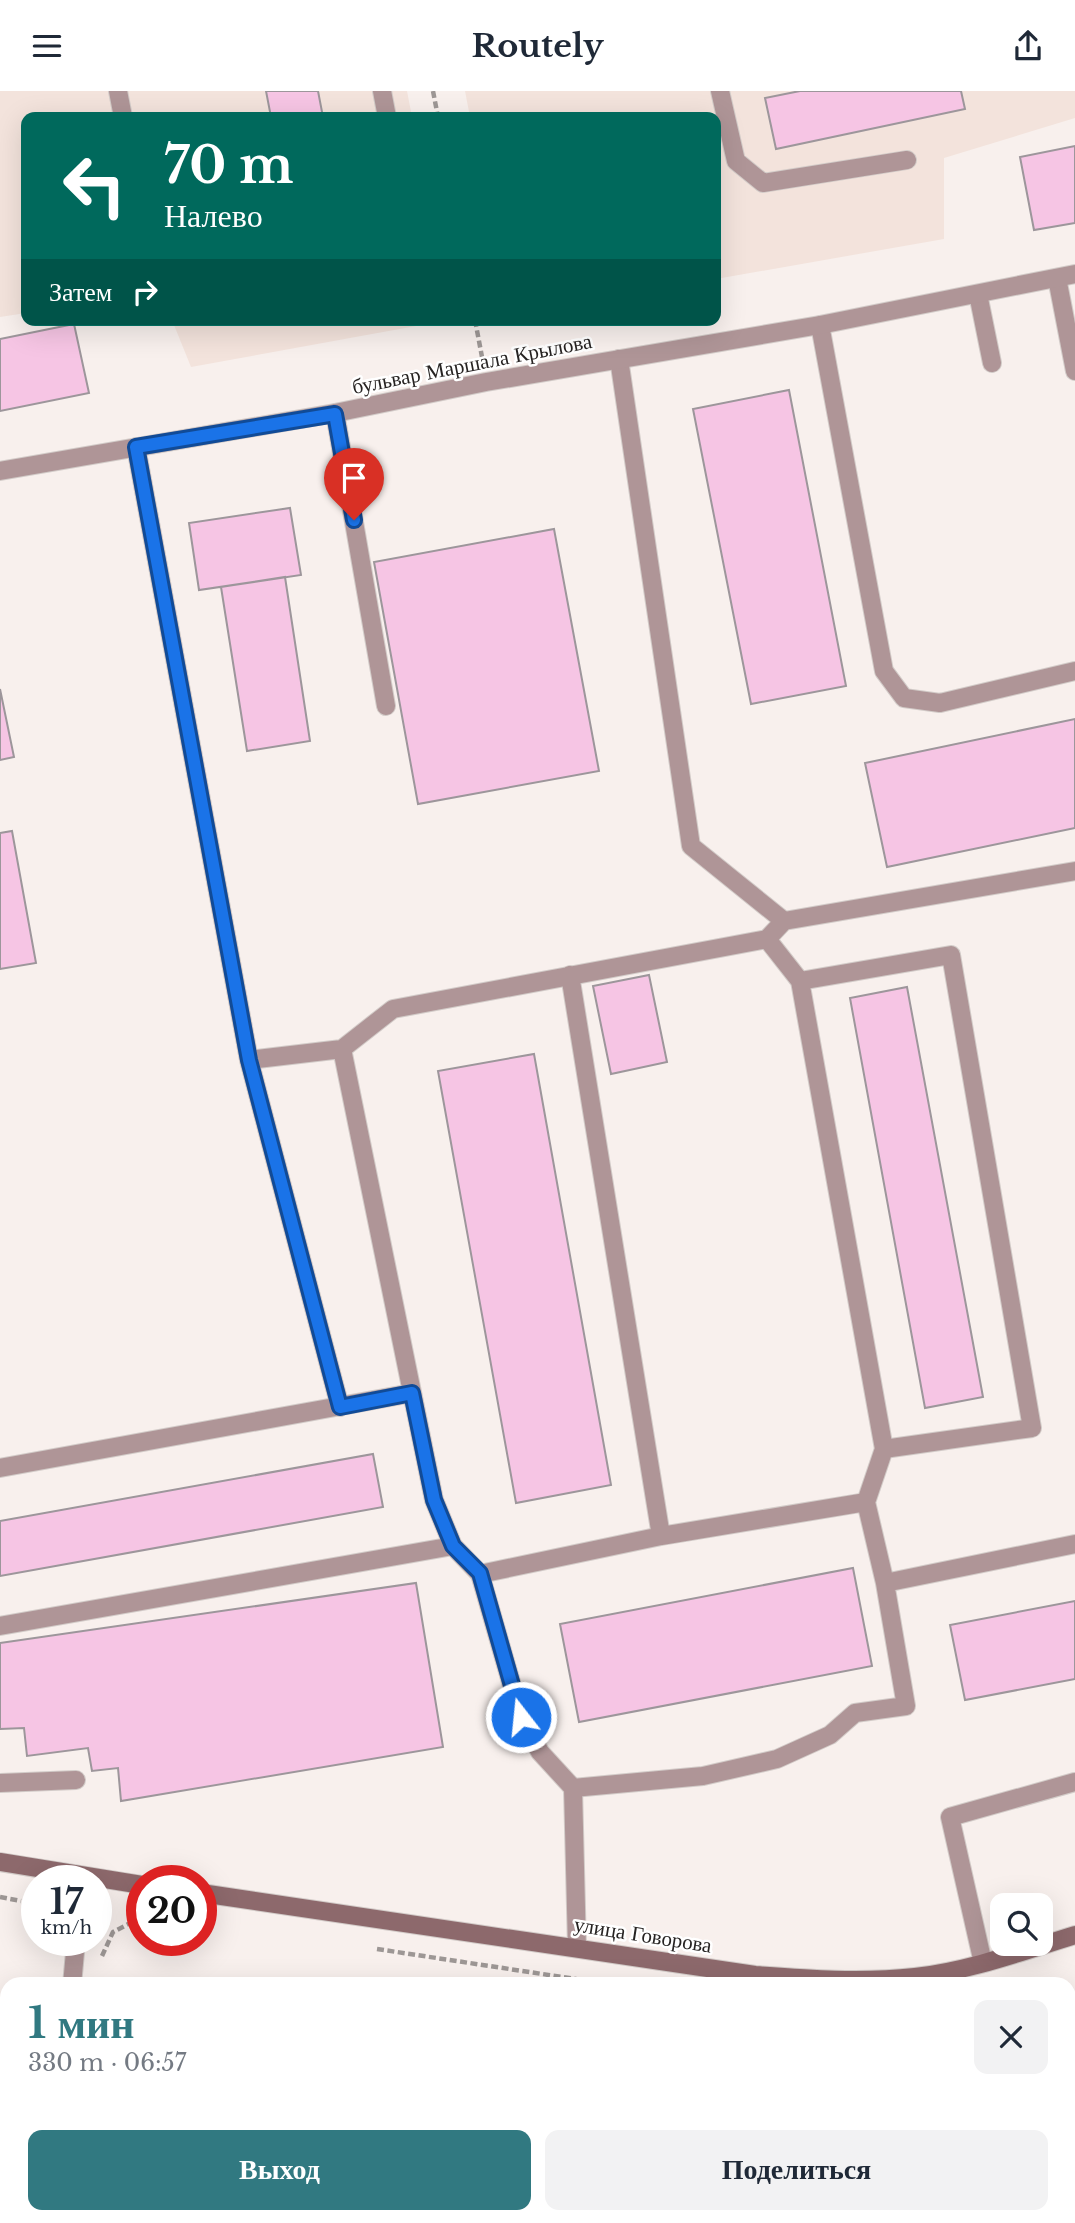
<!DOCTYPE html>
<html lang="ru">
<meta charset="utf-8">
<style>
body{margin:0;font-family:"Libre Baskerville",serif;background:#f2f2f3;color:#1f2937;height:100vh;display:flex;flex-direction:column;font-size:26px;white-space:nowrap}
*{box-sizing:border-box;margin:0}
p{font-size:23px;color:#747a83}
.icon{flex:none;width:38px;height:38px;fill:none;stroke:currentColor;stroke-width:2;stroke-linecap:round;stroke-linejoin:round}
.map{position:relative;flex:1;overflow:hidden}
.sheet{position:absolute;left:0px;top:1886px;width:1076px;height:247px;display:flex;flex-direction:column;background:#fff;border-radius:21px 21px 0 0;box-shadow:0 7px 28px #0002}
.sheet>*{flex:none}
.hud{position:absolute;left:21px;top:21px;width:700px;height:214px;border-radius:14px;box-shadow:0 7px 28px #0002;background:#00695c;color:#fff;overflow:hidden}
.fabs{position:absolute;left:990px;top:1802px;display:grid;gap:14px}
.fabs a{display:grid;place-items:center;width:63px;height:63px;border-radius:14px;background:#fff;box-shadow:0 7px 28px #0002;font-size:35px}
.speed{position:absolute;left:21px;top:1774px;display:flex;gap:14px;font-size:35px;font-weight:700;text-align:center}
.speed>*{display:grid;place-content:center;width:91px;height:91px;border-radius:50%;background:#fff;box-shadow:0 7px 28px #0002;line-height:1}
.speed small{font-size:18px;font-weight:400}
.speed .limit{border:10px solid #d22;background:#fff;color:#111}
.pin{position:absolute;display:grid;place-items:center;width:60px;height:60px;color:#fff;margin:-72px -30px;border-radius:50% 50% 50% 0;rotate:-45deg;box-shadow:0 0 7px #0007}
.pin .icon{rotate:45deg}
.me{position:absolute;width:77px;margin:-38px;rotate:344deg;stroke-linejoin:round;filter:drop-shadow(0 0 5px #0008)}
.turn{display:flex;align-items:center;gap:24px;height:147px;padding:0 28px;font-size:32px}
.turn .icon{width:91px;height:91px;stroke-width:2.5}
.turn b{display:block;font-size:49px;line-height:60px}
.then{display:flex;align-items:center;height:66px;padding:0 28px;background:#0003;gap:14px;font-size:26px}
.round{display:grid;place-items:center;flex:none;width:74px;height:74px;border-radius:14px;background:#f2f2f3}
.headline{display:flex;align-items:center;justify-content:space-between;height:119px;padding:0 28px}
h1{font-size:42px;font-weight:800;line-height:52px;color:#317981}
.button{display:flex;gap:14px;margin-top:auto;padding:14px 28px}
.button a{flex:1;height:80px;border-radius:14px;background:#317981;color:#fff;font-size:28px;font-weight:800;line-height:80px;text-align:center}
.button a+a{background:#f2f2f3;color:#1f2937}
header{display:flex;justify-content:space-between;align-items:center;height:91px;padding:0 28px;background:#fff;font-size:32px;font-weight:800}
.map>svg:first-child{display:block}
.built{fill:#f3e3dc}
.building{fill:#f6c5e4;stroke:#9d969b;stroke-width:2}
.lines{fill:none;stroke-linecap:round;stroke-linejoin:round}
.service-casing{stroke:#d2cbc8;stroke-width:20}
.minor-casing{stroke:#d2cbc8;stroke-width:20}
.secondary-casing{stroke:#d2cbc8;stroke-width:20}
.path{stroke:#9d9795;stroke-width:4.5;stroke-dasharray:7 3.5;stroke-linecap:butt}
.service{stroke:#af9597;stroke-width:18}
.minor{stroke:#af9597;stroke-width:18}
.secondary{stroke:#8d696c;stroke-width:18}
.route-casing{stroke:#114b97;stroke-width:18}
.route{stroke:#1a73e8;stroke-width:12}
.labels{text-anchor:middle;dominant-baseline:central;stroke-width:5;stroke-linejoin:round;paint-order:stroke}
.street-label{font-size:21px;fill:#262322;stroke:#fff}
</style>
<header><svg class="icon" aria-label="menu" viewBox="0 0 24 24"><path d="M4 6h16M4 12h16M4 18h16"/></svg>Routely<svg class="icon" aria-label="share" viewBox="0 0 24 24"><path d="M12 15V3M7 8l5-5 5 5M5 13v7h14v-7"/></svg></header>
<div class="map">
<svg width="1075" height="2132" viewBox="0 0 1075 2132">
<rect width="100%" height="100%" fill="#f8f0ed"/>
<path class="built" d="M0 0H407L412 26H26V222L0 226Z
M465 0H1075V27L944 67V148L716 188V26H470Z
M172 229H449L191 276Z"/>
<path class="building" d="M266 0H318L323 26H271Z
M800 0H961L965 18 776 58 765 7Z
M1075 55V132L1034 139 1020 66Z
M74 233 89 302 0 320V248Z
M789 299 846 595 751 613 693 318Z
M290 417 301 484 199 499 189 432Z
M554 438 599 680 418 713 374 471Z
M285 486 310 650 247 660 221 496Z
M0 598 14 666 0 669Z
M1075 628V737L887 776 865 672Z
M12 740 36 872 0 878V742Z
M649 884 667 971 611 983 593 895Z
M907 896 983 1306 925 1317 850 907Z
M534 963 611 1394 516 1412 438 980Z
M373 1363 383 1416 0 1485V1430Z
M853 1477 872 1575 579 1631 560 1533Z
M416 1492 443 1656 121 1710 118 1677 92 1680 88 1657 27 1665 24 1637 0 1638V1552Z
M1075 1510V1588L965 1609 950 1534Z
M0 2020 7 2026V2100L0 2107Z
M0 2123 25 2126 24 2132H0Z
M152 2126 427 2127V2132H152Z
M433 2126H591V2132H433Z
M956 2126H991L990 2132H956Z"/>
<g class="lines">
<defs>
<path id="service" d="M118 0 123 26
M382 0 387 26
M720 0 736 70 763 92 907 69
M1057 187 1075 280
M978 203 992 272
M820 234 884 580 904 607 940 612 1075 580
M619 268 691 755 784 830
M335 322 386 615
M136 356 249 969 342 958 393 918 767 848 784 830 1075 780
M767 848 800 890 951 864 1032 1337 884 1358 866 1411
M570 884 661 1445
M800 890 884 1358
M342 958 434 1409 453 1455 480 1483
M249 969 340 1316
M0 1377 412 1302
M0 1535 453 1455
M0 1692 76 1689
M573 1697 703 1685 777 1668 830 1644 855 1622 906 1615 885 1492
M577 1857 573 1697 540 1661 521 1626 480 1483 661 1445 866 1411 885 1492 1075 1453
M983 1872 950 1726 1075 1691
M1069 2012 1075 2010"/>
<path id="minor" d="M0 380 335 322 486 291 820 234 1075 183
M72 1894 76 1850
M84 2126V2132
M916 2126V2132"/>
<path id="secondary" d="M0 1771 142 1794
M201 1802 755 1884C808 1888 861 1892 915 1886 969 1880 1023 1860 1075 1844"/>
</defs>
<use href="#service" class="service-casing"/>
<use href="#minor" class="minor-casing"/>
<use href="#secondary" class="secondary-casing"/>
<path class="path" d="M433 0 438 26
M475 229 482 266
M0 1806 21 1810
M377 1858 615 1894
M102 1865 113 1841 142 1826"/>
<use href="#service" class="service"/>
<use href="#minor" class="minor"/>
<use href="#secondary" class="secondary"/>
</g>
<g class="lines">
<defs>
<path id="route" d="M354 429 335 323 136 356 249 969 340 1316 412 1302 434 1409 453 1455 480 1482 521 1626"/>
</defs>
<use href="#route" class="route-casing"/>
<use href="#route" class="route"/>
</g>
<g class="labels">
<g class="street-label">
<text transform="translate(472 273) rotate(-11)">бульвар Маршала Крылова</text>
<text transform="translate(643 1844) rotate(9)">улица Говорова</text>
</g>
</g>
</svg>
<div class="fabs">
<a><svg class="icon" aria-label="search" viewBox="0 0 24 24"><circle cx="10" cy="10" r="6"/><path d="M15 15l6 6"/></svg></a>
</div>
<div class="speed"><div>17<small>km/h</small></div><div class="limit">20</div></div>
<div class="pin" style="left:354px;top:429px;background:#d93025"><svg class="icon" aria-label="arrive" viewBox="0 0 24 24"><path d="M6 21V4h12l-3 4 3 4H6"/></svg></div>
<svg class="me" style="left:521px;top:1626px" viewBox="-20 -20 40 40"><circle r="17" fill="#1a73e8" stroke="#fff" stroke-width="3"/><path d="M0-11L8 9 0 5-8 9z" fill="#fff"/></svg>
<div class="hud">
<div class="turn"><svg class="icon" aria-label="left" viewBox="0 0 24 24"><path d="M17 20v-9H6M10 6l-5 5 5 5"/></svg><div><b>70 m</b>Налево</div></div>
<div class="then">Затем<svg class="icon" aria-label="right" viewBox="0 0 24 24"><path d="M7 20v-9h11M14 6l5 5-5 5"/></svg></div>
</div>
<section class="sheet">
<div class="headline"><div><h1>1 мин</h1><p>330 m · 06:57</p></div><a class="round"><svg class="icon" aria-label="close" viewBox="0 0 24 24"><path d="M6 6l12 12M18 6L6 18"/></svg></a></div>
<div class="button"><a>Выход</a><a>Поделиться</a></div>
</section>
</div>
